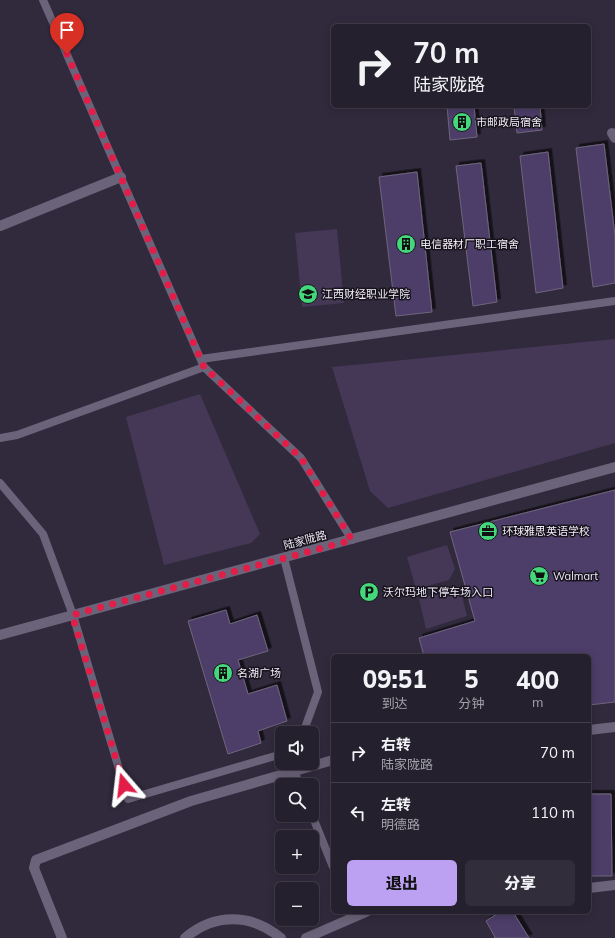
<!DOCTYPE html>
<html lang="zh">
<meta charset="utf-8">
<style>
body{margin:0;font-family:Mulish,"Noto Sans SC",sans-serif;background:#312d3a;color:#f1f3f6;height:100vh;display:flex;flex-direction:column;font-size:15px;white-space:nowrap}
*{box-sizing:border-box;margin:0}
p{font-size:13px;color:#a3a3aa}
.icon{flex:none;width:22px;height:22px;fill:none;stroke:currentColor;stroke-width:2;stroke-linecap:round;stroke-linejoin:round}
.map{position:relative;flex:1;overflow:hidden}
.panel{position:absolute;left:331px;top:654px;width:260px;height:260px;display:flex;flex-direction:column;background:#25202e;border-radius:6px;box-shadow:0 2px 10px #0003,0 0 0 1px #423e4a}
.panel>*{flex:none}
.top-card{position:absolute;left:331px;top:24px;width:260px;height:84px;border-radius:6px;box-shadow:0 2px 10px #0003,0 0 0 1px #423e4a;background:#25202e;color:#f1f3f6;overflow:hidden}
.controls{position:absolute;left:275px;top:726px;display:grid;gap:8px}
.controls a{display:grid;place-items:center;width:44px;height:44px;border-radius:6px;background:#25202e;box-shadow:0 2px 10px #0003,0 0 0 1px #423e4a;font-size:20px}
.pin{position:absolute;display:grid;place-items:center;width:34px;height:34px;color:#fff;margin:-41px -17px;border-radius:50% 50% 50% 0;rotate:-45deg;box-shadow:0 0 4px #0007}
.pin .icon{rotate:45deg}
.me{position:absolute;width:44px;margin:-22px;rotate:343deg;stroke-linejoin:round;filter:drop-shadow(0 0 3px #0008)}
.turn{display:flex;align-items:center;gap:14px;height:84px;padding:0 16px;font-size:18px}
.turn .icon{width:52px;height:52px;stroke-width:2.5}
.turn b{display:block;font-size:28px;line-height:34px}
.eta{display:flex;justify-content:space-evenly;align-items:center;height:68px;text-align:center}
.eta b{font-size:24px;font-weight:800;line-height:28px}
.button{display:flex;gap:8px;margin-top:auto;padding:8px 16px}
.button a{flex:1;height:46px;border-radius:6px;background:#bca0f2;color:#111;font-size:16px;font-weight:800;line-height:46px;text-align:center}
.button a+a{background:#312d3a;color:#f1f3f6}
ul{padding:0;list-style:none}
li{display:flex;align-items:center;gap:12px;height:60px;padding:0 16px;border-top:1px solid #423e4a}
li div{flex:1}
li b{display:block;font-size:15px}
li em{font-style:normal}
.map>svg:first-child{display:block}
.green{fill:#443856}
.building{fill:#4e3c69;stroke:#6e667c;filter:url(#shadow)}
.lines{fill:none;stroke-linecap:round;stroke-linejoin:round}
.service{stroke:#6b6379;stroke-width:8}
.minor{stroke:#6b6379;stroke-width:10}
.route{stroke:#e11d48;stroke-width:7;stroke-dasharray:0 12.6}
.labels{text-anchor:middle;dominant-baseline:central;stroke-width:3;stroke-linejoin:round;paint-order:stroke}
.poi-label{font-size:11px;fill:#f0ebf8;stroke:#18141d;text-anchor:start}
.street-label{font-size:11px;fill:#f0ebf8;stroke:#18141d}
</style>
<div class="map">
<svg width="615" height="938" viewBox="0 0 615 938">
<defs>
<filter id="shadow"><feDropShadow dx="3.5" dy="-3.5" stdDeviation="0" flood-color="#0009"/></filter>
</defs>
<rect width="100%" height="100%" fill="#312a3d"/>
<path class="green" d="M337 229 344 303 302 307 295 233Z
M615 339V443L388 508 370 491 332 367Z
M200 394 260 534 251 543 164 565 126 417Z
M447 545 455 569 449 580 416 589 407 557Z
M452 589 462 596 467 616 426 629 419 599Z"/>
<path class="building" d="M447 106H474L477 137 450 140Z
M514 106H540L542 130 517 133Z
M604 144 615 236V283L593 287 576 148Z
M548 152 563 288 536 293 520 156Z
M481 163 497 302 473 306 456 166Z
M417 172 432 312 396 316 379 177Z
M615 490V702L589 705V656H424L419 638 475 621 450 532Z
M226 610 230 624 257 615 268 651 238 660 248 694 277 685 287 721 258 731 261 743 228 754 188 621Z
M589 794H611L612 876H589Z
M500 912H513L529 938H494L495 937 486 921Z"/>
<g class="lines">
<path class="service" d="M43 0 204 367 301 458 352 540
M201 359 615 301
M0 438 17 435 204 367
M0 483 43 534 73 615 128 799 282 754
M284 558 318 692 303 733
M294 771 300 785
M312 815 333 867"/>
<path class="minor" d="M612 133 615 138
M0 226 121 177
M0 635 615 467
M589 730 615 727
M589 888 615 885
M62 938 34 868 36 860 191 801 333 760
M185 938C214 913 251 913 281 938
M306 938 366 912"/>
</g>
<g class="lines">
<path class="route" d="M67 54 204 367 301 458 352 540 72 615 124 785"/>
</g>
<defs>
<symbol id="building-disc" viewBox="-11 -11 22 22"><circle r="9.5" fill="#44d77b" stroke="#18141d"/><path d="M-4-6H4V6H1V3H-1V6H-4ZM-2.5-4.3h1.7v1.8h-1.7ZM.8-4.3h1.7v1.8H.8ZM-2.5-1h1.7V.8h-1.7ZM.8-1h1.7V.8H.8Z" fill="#111"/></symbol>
<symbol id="university-disc" viewBox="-11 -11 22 22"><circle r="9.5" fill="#44d77b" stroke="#18141d"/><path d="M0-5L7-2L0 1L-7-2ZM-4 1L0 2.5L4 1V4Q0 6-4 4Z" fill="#111"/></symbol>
<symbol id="office-disc" viewBox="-11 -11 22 22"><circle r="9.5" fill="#44d77b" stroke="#18141d"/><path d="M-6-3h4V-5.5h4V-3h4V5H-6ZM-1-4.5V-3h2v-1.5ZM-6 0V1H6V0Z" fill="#111"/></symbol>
<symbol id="supermarket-disc" viewBox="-11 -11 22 22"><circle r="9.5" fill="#44d77b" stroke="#18141d"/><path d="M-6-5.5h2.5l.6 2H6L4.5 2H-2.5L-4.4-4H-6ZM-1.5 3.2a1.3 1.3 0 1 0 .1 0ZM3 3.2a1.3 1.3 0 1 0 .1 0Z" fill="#111"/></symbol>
<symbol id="parking-disc" viewBox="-11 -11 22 22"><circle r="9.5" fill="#44d77b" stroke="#18141d"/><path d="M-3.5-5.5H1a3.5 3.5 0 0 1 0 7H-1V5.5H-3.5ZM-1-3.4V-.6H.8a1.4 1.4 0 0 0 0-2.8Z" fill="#111"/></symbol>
</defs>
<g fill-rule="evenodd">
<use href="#building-disc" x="451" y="111" width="22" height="22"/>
<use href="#building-disc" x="395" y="233" width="22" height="22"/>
<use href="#university-disc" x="297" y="283" width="22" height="22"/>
<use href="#office-disc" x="477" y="520" width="22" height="22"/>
<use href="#supermarket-disc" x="528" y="565" width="22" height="22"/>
<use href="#parking-disc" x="358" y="581" width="22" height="22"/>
<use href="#building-disc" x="212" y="662" width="22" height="22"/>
</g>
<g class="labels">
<g class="poi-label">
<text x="476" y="122">市邮政局宿舍</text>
<text x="420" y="244">电信器材厂职工宿舍</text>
<text x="322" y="294">江西财经职业学院</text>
<text x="502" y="531">环球雅思英语学校</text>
<text x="553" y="576">Walmart</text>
<text x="383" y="592">沃尔玛地下停车场入口</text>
<text x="237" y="673">名湖广场</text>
</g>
<g class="street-label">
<text transform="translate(305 540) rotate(-15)">陆家陇路</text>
</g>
</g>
</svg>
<div class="controls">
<a><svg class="icon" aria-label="sound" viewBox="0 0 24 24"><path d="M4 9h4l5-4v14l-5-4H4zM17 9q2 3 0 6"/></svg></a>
<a><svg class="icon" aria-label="search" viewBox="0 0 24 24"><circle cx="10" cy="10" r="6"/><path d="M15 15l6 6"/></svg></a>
<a>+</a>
<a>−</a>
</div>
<div class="pin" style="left:67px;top:54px;background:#d93025"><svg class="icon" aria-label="arrive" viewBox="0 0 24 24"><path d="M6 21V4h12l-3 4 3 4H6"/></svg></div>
<svg class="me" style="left:124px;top:785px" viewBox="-20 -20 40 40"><path d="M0-17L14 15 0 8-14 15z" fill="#e11d48" stroke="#fff" stroke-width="4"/></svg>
<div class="top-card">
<div class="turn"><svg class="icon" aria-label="right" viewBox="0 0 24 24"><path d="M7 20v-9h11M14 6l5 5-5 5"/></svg><div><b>70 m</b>陆家陇路</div></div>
</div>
<section class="panel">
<div class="eta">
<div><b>09:51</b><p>到达</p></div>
<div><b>5</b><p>分钟</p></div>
<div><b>400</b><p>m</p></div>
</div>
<ul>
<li><svg class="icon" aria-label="right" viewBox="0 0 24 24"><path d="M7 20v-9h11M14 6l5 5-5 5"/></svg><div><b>右转</b><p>陆家陇路</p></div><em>70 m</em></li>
<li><svg class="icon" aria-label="left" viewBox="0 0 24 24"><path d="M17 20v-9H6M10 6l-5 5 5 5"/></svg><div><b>左转</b><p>明德路</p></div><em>110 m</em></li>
</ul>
<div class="button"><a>退出</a><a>分享</a></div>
</section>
</div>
